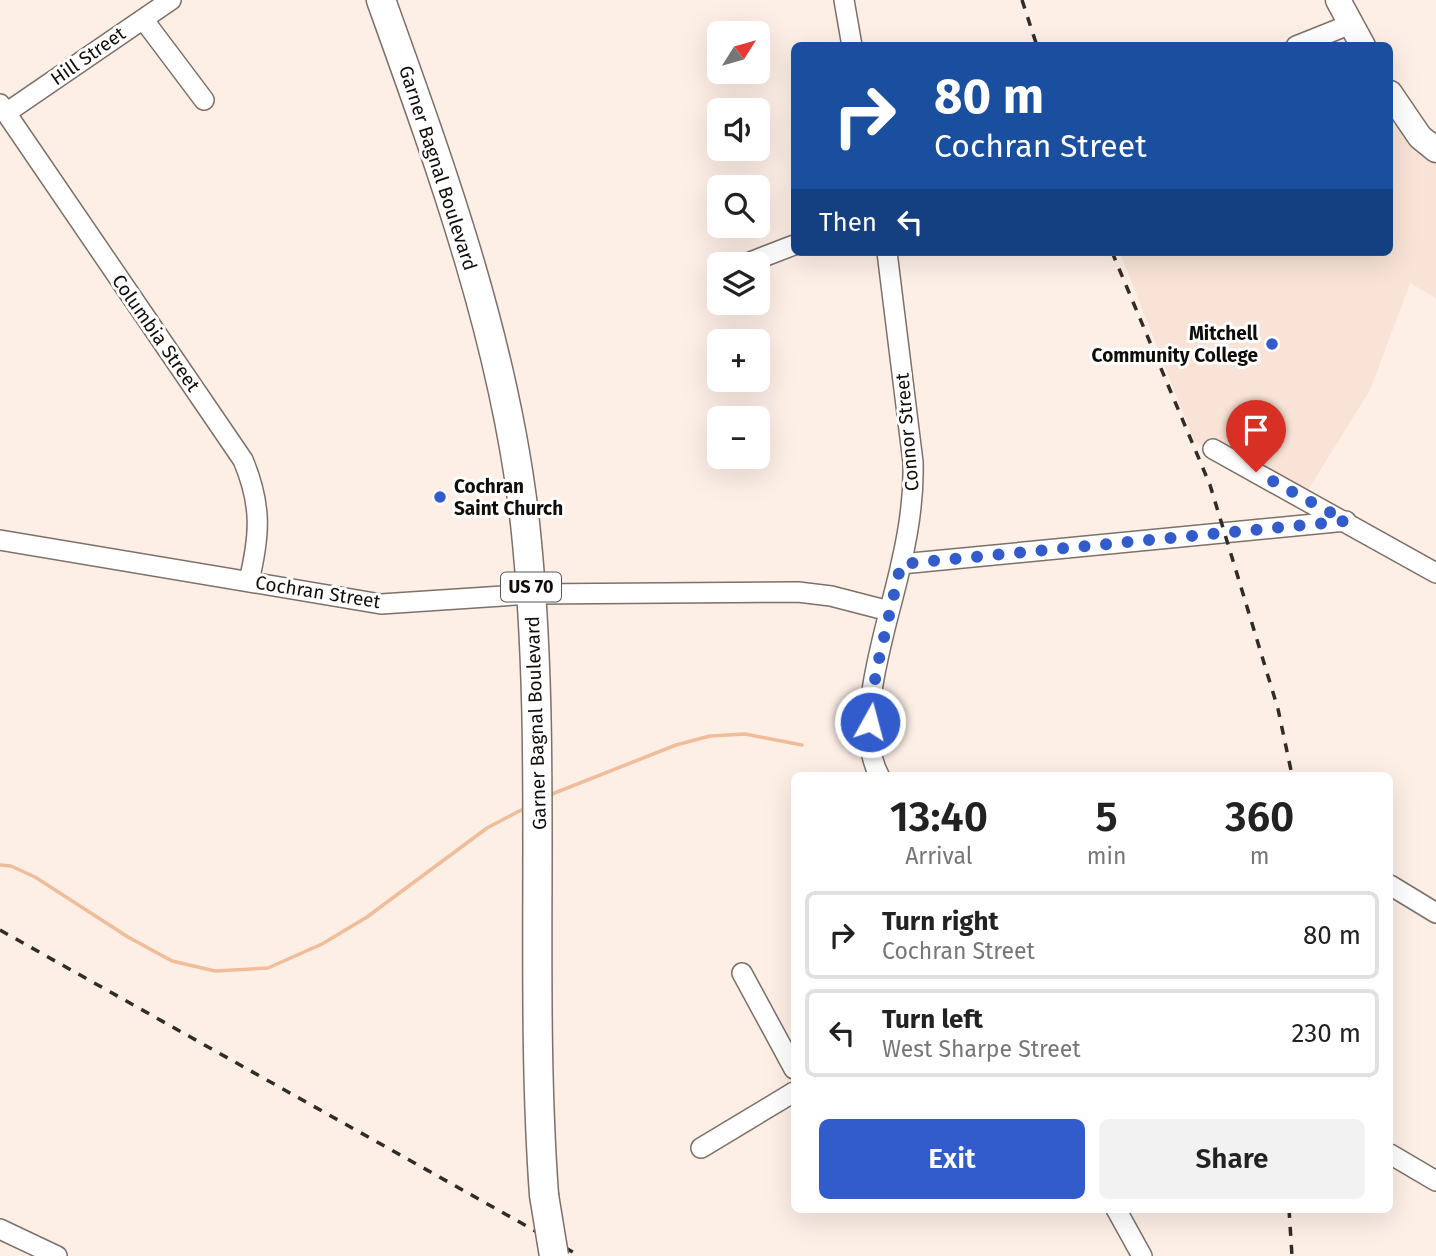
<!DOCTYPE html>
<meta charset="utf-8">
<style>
body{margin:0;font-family:"Fira Sans",sans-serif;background:#f2f2f2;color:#222;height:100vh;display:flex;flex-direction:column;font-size:26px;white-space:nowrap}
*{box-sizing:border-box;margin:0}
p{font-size:23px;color:#767676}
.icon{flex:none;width:38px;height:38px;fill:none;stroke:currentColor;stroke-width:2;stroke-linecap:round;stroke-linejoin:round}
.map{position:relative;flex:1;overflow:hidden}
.details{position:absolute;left:791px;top:772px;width:602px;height:441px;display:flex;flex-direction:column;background:#fff;border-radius:10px;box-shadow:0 7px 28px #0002}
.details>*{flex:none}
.guide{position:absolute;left:791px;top:42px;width:602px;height:214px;border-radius:10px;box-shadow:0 7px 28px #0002;background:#1a4fa0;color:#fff;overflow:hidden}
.needle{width:46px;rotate:53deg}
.fabs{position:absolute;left:707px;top:21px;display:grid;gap:14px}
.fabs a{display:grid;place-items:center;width:63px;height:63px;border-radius:10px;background:#fff;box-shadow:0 7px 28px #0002;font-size:35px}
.pin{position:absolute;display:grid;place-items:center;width:60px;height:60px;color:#fff;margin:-72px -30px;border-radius:50% 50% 50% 0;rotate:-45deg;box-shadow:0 0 7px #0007}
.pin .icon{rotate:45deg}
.me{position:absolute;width:77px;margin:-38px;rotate:7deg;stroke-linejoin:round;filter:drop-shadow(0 0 5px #0008)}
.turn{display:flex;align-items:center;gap:24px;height:147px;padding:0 28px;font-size:32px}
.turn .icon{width:91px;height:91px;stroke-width:2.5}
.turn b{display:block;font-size:49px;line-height:60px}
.then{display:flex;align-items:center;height:66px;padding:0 28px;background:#0003;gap:14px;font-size:26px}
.eta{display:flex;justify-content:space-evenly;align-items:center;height:119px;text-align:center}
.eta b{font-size:42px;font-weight:600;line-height:49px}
.cta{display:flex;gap:14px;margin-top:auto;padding:14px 28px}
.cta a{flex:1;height:80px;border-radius:10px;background:#325ccc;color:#fff;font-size:28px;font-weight:600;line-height:80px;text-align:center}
.cta a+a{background:#f2f2f2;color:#222}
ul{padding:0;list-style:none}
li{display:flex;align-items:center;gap:21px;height:88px;margin:0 14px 10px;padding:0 14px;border:4px solid #e0e0e0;border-radius:10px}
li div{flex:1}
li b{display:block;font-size:26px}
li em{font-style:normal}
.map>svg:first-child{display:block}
.built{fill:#f8e3d6}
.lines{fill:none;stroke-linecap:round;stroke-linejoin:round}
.stream{stroke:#f0bc99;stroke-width:3.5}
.minor-casing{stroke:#7c7068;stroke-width:22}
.major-casing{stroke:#7c7068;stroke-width:27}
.highway-casing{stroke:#7c7068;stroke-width:31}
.minor{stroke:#fff;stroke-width:19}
.major{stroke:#fff;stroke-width:24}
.highway{stroke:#fff;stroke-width:28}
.rail{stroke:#312c28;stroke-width:3.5;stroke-dasharray:9 9;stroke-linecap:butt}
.highway-bridge-casing{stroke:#7c7068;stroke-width:31;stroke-linecap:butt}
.highway-bridge{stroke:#fff;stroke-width:28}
.route{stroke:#325ccc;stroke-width:12;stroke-dasharray:0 21.6}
.poi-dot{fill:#325ccc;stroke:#fff;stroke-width:2.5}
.labels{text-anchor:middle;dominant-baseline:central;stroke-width:6;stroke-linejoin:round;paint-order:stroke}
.shield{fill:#fff;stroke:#585654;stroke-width:2}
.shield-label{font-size:18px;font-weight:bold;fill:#110d0a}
.street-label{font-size:19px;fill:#110d0a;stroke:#fff}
.poi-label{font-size:19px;font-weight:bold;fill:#110d0a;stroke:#fff;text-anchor:end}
</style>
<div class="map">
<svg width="1436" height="1256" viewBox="0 0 1436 1256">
<rect width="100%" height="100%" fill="#fdefe6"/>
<path class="built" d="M1390 106 1436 158V298L1410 283 1370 390 1298 506 1194 441 1120 252H1390Z"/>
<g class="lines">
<path class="stream" d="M547 796 676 745 710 736 745 734 802 745
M0 865 11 866 35 877 128 937 172 961 215 971 268 968 322 944 367 917 487 828 525 808"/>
<defs>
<path id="minor" d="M844 0 852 46
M143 19 204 100
M1296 46 1351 24
M0 104 243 460C262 505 260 535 249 581
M6 113 171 0
M745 264 794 245
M1213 449 1436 573
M0 540 381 604 532 594 798 592 831 596 889 611
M901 564 1346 521
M879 775C851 724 890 618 901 564 909 530 914 496 913 462L887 252
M1390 885 1436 913
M742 973 794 1069
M701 1148 794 1092
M1390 1154 1436 1181
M1116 1209 1142 1256
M0 1229 57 1256"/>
<path id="major" d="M1338 0 1363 46
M1390 93 1420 137 1436 150"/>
<path id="highway" d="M381 0C442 170 505 343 525 523 549 747 528 971 544 1195"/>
</defs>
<use href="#minor" class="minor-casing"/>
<use href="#major" class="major-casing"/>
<use href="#highway" class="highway-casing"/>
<use href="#minor" class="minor"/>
<use href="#major" class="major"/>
<use href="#highway" class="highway"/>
<path class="rail" d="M1022 0 1037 46
M1112 252 1210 485 1278 709 1292 775
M0 930 580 1256
M1289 1209 1292 1256"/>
<defs>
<path id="highway-bridge" d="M544 1195 554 1256"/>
</defs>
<use href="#highway-bridge" class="highway-bridge-casing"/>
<use href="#highway-bridge" class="highway-bridge"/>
</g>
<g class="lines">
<path class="route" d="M870 722 876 672 901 564 1346 521 1256 472"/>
</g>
<g class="poi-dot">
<circle cx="1272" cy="344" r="7"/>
<circle cx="440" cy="497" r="7"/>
</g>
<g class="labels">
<rect class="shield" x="501" y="572.5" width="60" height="29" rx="5"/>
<g class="shield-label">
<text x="531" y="587">US 70</text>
</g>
<g class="street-label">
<text transform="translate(88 56) rotate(-35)">Hill Street</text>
<text transform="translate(438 168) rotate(72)">Garner Bagnal Boulevard</text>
<text transform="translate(156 333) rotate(55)">Columbia Street</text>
<text transform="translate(907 432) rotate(-95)">Connor Street</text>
<text transform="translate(318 592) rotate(9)">Cochran Street</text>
<text transform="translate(536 723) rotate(-92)">Garner Bagnal Boulevard</text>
</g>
<g class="poi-label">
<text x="1258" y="333">Mitchell<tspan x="1258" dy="22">Community College</tspan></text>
<text x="454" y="486" text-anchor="start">Cochran<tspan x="454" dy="22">Saint Church</tspan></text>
</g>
</g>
</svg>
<div class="fabs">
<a><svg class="needle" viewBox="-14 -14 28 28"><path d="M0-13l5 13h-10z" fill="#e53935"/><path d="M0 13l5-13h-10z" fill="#767676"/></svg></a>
<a><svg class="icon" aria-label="sound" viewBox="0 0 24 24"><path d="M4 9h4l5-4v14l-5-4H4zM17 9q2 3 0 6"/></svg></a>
<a><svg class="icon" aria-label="search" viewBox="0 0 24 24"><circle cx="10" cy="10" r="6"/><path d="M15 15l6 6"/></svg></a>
<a><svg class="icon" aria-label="layers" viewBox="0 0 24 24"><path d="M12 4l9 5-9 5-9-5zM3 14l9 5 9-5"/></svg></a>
<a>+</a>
<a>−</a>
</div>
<div class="pin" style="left:1256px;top:472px;background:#d93025"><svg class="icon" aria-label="arrive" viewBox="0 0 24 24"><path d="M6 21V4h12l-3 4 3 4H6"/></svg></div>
<svg class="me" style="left:870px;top:722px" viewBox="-20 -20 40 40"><circle r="17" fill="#325ccc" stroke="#fff" stroke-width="3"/><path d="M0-11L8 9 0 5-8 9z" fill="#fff"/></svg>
<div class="guide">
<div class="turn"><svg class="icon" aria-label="right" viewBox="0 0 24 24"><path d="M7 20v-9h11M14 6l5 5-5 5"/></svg><div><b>80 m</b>Cochran Street</div></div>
<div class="then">Then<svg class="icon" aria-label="left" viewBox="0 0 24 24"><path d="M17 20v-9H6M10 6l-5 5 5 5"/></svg></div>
</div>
<section class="details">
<div class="eta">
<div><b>13:40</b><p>Arrival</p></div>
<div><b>5</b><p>min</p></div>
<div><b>360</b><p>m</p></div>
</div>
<ul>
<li><svg class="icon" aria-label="right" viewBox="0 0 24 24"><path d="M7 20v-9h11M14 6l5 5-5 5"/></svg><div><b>Turn right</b><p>Cochran Street</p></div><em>80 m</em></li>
<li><svg class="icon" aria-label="left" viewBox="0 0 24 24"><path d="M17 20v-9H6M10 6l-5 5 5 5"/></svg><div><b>Turn left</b><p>West Sharpe Street</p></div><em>230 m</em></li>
</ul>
<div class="cta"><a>Exit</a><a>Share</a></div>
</section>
</div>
